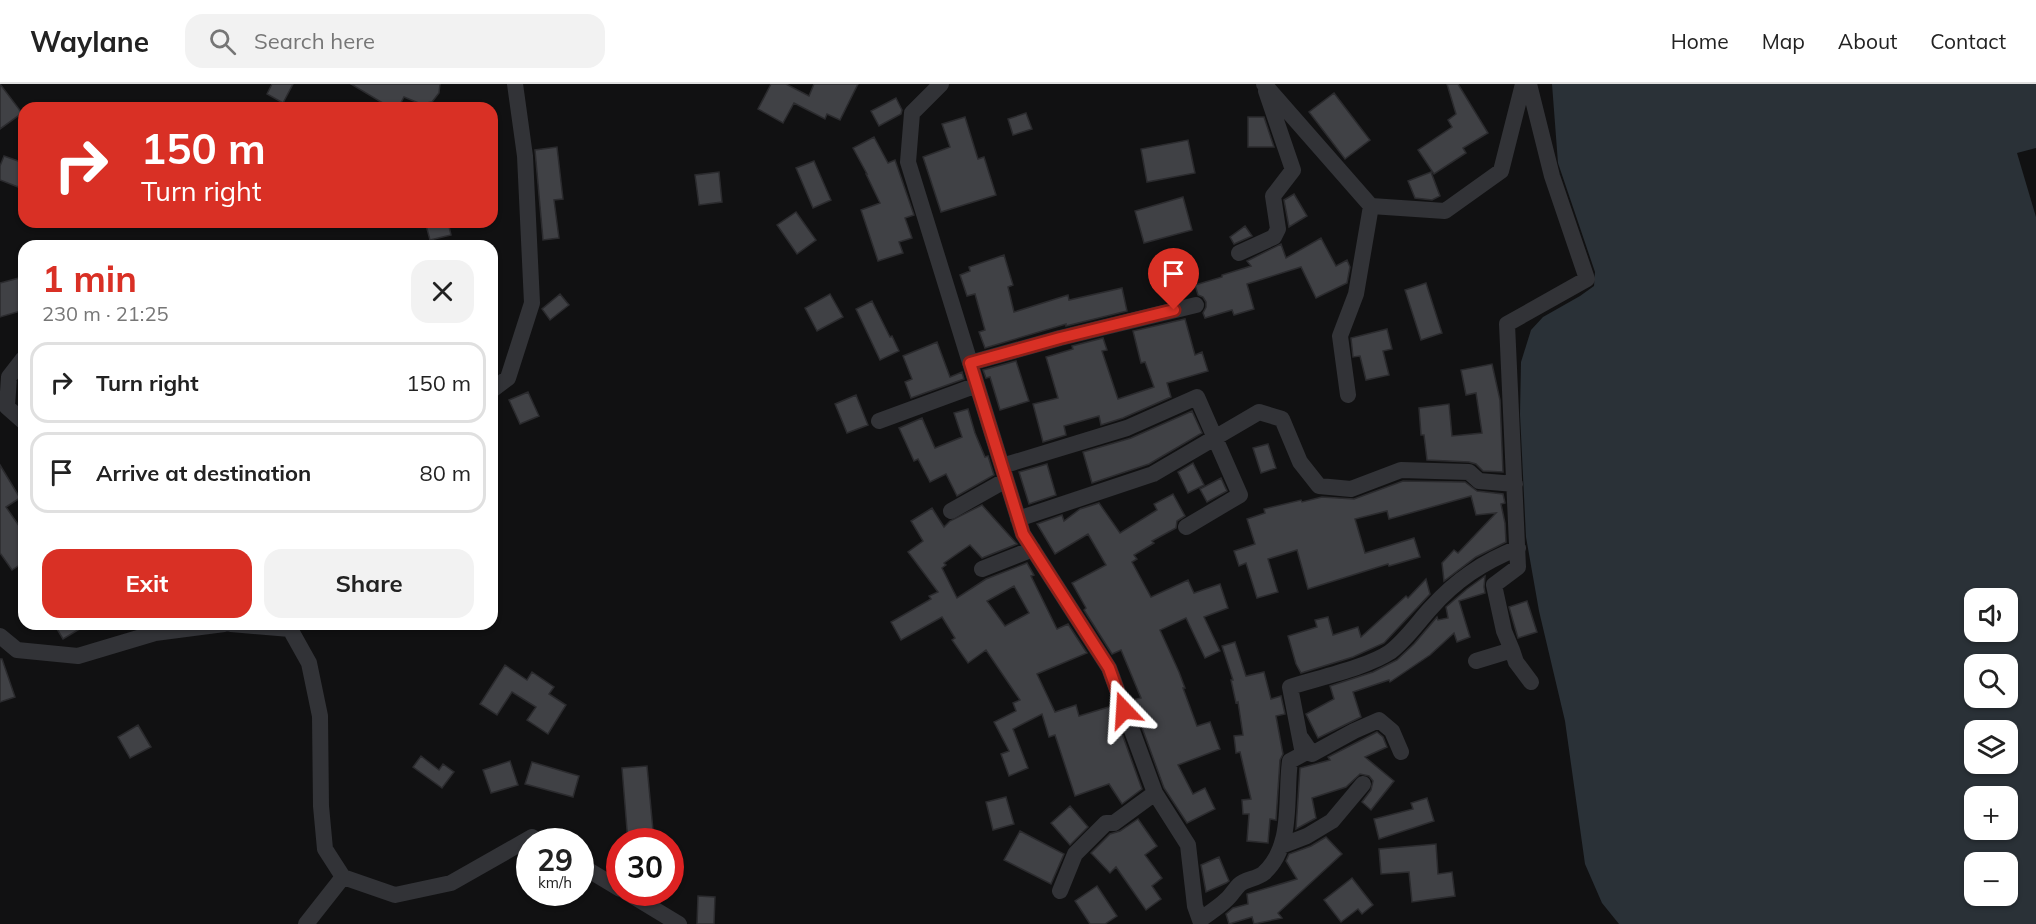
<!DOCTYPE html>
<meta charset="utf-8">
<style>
body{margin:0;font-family:Mulish,sans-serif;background:#f2f2f2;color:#222;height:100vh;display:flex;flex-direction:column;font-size:22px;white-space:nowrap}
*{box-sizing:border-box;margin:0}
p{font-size:20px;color:#767676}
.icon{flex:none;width:33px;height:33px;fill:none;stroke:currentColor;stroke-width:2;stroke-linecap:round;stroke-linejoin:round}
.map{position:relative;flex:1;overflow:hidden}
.details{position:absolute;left:18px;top:156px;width:480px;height:390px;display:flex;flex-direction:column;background:#fff;border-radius:18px;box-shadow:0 2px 4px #0004}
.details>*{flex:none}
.top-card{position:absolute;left:18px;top:18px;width:480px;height:126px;border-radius:18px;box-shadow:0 2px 4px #0004;background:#d93025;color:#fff;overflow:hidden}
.buttons{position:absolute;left:1964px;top:504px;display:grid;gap:12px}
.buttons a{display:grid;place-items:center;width:54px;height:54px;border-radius:12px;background:#fff;box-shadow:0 2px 4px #0004;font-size:30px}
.speed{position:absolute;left:516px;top:744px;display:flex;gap:12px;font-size:30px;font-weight:700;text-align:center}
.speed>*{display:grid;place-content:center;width:78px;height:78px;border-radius:50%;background:#fff;box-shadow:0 2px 4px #0004;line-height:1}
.speed small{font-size:15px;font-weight:400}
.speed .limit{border:9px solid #d22;background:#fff;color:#111}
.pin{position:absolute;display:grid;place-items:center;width:51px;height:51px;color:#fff;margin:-62px -26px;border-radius:50% 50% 50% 0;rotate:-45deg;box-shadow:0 0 6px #0007}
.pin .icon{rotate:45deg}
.me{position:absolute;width:66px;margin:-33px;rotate:340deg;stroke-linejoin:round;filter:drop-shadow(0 0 4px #0008)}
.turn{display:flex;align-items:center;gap:21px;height:126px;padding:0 24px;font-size:27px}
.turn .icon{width:78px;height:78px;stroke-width:2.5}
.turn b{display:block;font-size:42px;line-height:51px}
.round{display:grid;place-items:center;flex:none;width:63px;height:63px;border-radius:18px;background:#f2f2f2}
.summary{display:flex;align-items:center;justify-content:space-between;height:102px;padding:0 24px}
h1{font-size:36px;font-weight:700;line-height:45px;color:#d93025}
.button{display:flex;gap:12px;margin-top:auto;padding:12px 24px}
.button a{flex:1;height:69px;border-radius:18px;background:#d93025;color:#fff;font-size:24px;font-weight:700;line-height:69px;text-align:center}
.button a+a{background:#f2f2f2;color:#222}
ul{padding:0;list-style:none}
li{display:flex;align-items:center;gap:18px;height:81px;margin:0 12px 9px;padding:0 12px;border:3px solid #e0e0e0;border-radius:18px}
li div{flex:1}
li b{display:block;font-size:22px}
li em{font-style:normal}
header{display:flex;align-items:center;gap:36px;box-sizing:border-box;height:84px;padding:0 30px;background:#fff;border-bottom:2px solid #e0e0e0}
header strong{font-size:28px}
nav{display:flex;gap:33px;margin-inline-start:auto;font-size:21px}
.search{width:420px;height:54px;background:#f2f2f2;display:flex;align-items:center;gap:15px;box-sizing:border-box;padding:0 21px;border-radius:18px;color:#767676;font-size:22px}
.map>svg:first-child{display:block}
.water{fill:#2a3137;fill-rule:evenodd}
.pier{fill:#111112}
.building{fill:#404145;stroke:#2b2b2e;stroke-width:1.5;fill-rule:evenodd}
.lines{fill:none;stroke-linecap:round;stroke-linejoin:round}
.minor{stroke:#323337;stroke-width:16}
.route-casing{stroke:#8d1f18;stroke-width:15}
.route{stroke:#d93025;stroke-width:10}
</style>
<header>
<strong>Waylane</strong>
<div class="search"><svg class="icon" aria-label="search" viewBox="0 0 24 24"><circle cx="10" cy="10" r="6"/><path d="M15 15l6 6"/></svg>Search here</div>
<nav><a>Home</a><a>Map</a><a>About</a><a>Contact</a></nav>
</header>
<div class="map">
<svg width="2036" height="840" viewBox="0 0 2036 840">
<rect width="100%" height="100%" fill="#111112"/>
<path class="water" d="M1552 0H2036V840H1619L1602 819 1585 780 1565 637 1539 527 1526 453 1520 330 1521 278 1531 246 1543 233 1580 212 1594 202 1595 188 1558 79ZM1974 514H2007V548H1974ZM1974 580H2007V614H1974ZM1974 646H2007V680H1974ZM1974 712H2007V746H1974ZM1974 778H2007V812H1974Z"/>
<path class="pier" d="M2036 64V133L2017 69Z"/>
<path class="building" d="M0 0 22 29 0 45Z
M272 0H293L283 19 267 10Z
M351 0H440L439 9 432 18 421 20 404 13 398 24H391Z
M771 0H786L809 12 814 0H858L840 36 827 30 825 35 794 19 783 39 758 25Z
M1447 0H1458L1488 49 1463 64 1466 69 1434 90 1418 66 1452 43 1448 36 1456 30Z
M1334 9 1370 56 1345 75 1309 28Z
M896 14 902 26 901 30 879 42 871 27Z
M1026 29 1032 45 1013 51 1008 35Z
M965 33 978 75 984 73 996 111 941 128 923 73 950 63 942 40Z
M1248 33H1264L1274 63H1248Z
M874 53 888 79 895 76 914 131 905 134 912 154 899 158 903 169 878 177 861 126 880 119 866 90H867L853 64Z
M1188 56 1195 89 1147 98 1141 65Z
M557 63 563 115 554 116 559 154 543 156 535 66Z
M4 72 24 79V88L18 103 0 96V82Z
M814 77 831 116 813 124 796 84Z
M719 88 722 118 699 121 695 91Z
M1431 88 1440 112 1432 116 1415 114 1408 97Z
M1294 110 1307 132 1289 143 1284 116Z
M1183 113 1192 146 1144 159 1135 127Z
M796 128 816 156 797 170 777 141Z
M438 138H448L451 151 430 156 426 141Z
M1245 142 1252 152 1234 160 1230 153Z
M1321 154 1336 182 1347 176 1350 183 1347 199 1316 214 1301 183 1247 200 1254 225 1234 231 1232 226 1205 234 1203 229 1206 223V218L1203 213 1198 211 1195 201 1222 193V191L1251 182 1247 177 1281 160 1286 174Z
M1004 171 1013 201 1008 203 1014 228 1068 211 1069 216 1122 204 1127 227 1066 242V240L985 264 979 248 985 246 975 210 967 212 960 191 970 187 969 183Z
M19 194 24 210V226L0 233V199Z
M1426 199 1442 249 1421 256 1405 206Z
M560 210 569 221 550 236 542 225Z
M830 210 843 233 817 247 805 224Z
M872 217 890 253 892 252 899 267 880 276 856 225Z
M1185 235 1195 271 1202 268 1208 287 1167 299 1171 313 1123 334 1101 341 1099 332 1064 342 1066 351 1043 358 1033 320 1058 314 1046 273 1073 265 1072 262 1103 254 1107 266 1102 267 1118 315 1154 303 1145 278 1141 279 1133 247Z
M1387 245 1392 265 1383 267 1389 291 1366 296 1360 272 1353 273 1351 254Z
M937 258 950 293 962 288 964 295 911 314 905 298 912 295 903 272Z
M1016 277 1029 317 1000 326 990 293 986 294 983 286Z
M1492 280 1500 316 1503 388 1483 387 1476 380 1469 378 1427 376 1424 351H1421L1419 324 1449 320 1452 352 1482 349 1476 309 1466 311 1461 286Z
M528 308 539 332 520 340 509 316Z
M856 311 868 341 847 349 835 320Z
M968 325 975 349 985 373 988 372 994 391 957 412 946 390 930 398 918 375 914 377 899 344 922 334 935 364 962 353 954 329Z
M1192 327 1202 349 1149 380 1092 399 1083 368 1131 354Z
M1268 360 1276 384 1261 389 1253 364Z
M1193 379 1204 401 1188 409 1178 388Z
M1047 380 1056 411 1029 420 1019 388Z
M0 381 20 414 6 423 24 449V478L12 486 0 469Z
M1221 394 1227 407 1207 418 1200 405Z
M1403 397 1465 398 1477 407 1503 410 1505 419 1501 420 1505 439 1506 458 1476 473 1444 497 1442 479 1454 466 1458 469 1496 429 1476 431 1471 412 1389 435 1387 427 1355 435 1365 469 1414 454 1420 473 1389 482 1388 480 1308 505 1297 466 1268 475 1278 508 1257 514 1246 479 1239 482 1234 467 1255 460 1247 435 1265 429 1264 425 1301 416 1302 418 1322 413 1354 415Z
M1173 410 1185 432 1177 437 1176 444 1152 457 1154 459 1134 471 1137 475 1132 478 1151 513 1188 496 1194 509 1220 500 1228 524 1204 533 1220 567 1205 574 1186 534 1160 546 1179 588 1185 604H1183L1197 642 1210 638 1220 665 1178 681 1193 710 1205 704 1215 725 1187 739 1164 704 1132 616 1141 614 1121 566 1112 570 1084 526 1086 524 1072 499 1106 481 1088 450 1055 470 1037 440 1062 431 1064 437 1080 425 1099 419 1120 449 1157 426 1154 420Z
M982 421 1017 460 982 474 970 461 944 479 946 481 942 484 957 514 986 495 1027 479 1034 491 1031 492 1057 545 1068 540 1087 569 1037 590 1055 628 1076 621 1079 632 1112 622 1142 705 1122 720 1109 700 1075 712 1055 651 1049 653 1042 630 1013 645 1028 684 1009 692 1001 670 1009 667 994 638 1016 627 1013 619 1020 616 986 566 968 579 952 556 955 554 942 533 901 556 891 538 931 515 929 512 938 508 908 468 923 457 911 437 932 424 944 443 950 437ZM1014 502 1029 529 1005 542 987 517Z
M1485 492 1484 503 1485 509 1459 517 1470 553 1457 558 1454 549 1430 571 1390 598 1389 596 1353 608 1361 633 1318 654 1306 630 1334 615 1330 602 1373 588 1397 576 1414 560 1437 533 1438 536 1448 534 1446 523 1467 505Z
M1426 495 1430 510 1384 559 1353 573 1301 589 1296 580 1288 552 1317 543 1315 536 1328 533 1333 551 1358 543 1361 553 1406 512 1408 514Z
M1527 517 1537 548 1518 554 1509 523Z
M54 540H88L63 555Z
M1235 558 1246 592 1264 588 1271 615 1281 612 1285 630 1276 632 1283 670 1280 676 1276 736 1270 735 1268 759 1247 757 1249 730H1243L1242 716 1251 715 1240 668 1236 669 1234 652 1243 651 1238 618 1236 619 1231 596H1233L1222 562Z
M0 575H2L15 613 0 618Z
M505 581 527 596 532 588 554 603 549 610 566 621 548 650 527 636 536 623 512 608 497 631 480 620Z
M138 641 151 663 130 674 118 653Z
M1377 648 1383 653 1387 663 1365 673 1394 697 1371 726 1362 718 1371 706 1373 697 1369 692 1360 690 1346 703 1312 714 1316 734 1296 745 1300 684 1330 676 1328 673Z
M421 672 439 686 443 680 454 688 442 704 413 683Z
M510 677 518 701 491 709 483 686Z
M532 678 579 692 573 713 525 700Z
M647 682 654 757 628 758 622 684Z
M1006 713 1014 740 993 746 986 718Z
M1427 714 1434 737 1379 755 1374 735 1413 725 1411 719Z
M1070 722 1088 743 1070 761 1051 739Z
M1138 735 1157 762 1145 771 1162 794 1152 802 1161 815 1146 826 1116 783 1110 789 1091 769 1110 750 1120 747Z
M1020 747 1064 770 1051 800 1004 776Z
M1326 753 1342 770 1278 829 1282 834 1254 840 1252 833 1229 840 1226 830 1233 824 1248 820 1247 810 1297 795 1286 777 1289 770 1311 762Z
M1436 760 1438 790 1452 788 1455 812 1412 818 1409 788 1381 790 1379 765Z
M1219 773 1229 797 1226 799 1206 808 1201 781Z
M1352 794 1373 821 1362 830 1358 825 1341 838 1324 816Z
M1097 802 1117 832 1105 840H1090L1075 817Z
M698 812 715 813 714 840H697Z"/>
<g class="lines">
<path class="minor" d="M941 0 912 29 908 78 1023 450 1109 584 1155 709 1188 761 1195 822 1200 836C1209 829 1219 823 1226 816 1231 812 1234 806 1239 801 1245 795 1257 795 1264 789 1294 762 1285 713 1290 677L1303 670 1290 603C1318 594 1368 583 1390 568 1406 556 1418 538 1431 524 1456 496 1483 478 1518 464
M1264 0 1371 122 1445 127 1501 87 1523 0
M1239 169 1274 153 1278 145 1273 112 1293 86 1266 7
M23 275 9 293 7 323 24 338
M970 279 1060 254 1196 221
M492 306 508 294 532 219 525 72 515 0
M1348 311 1340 252 1356 210 1371 122
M879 337 977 301
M1002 382 1127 344 1197 313 1240 411 1186 443
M951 427 1006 396
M1018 435 1153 390 1259 328 1282 335 1300 378 1319 402 1351 405 1401 386 1469 388 1479 397 1515 400
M982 485 1033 465
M231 540 290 545 293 540
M290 545 309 579 320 632 321 722 325 765 343 793 395 811 451 799 532 753 540 758
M0 552 17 566 78 572 155 549 224 540
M1512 566 1516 578 1531 598
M1476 577 1512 566 1504 547 1494 501 1518 483 1507 240 1587 195 1552 92 1529 0
M1301 654 1312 670 1354 647 1379 636 1392 647 1401 668
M1281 762 1307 752 1332 737 1363 700
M580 781 620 805
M1060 807 1075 770 1106 739H1114L1155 709
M626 808 679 840
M306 840 343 793"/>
</g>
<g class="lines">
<defs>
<path id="route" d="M1124 626 1109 584 1023 450 970 279 1060 254 1174 226"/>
</defs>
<use href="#route" class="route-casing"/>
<use href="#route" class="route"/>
</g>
</svg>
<div class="buttons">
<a><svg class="icon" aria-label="sound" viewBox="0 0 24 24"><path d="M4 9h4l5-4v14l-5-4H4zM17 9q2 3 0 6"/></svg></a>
<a><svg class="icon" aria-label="search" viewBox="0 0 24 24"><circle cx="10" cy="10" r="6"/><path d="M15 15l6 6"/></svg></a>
<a><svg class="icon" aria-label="layers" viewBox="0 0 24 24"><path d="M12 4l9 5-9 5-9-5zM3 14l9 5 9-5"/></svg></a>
<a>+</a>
<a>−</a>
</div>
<div class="speed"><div>29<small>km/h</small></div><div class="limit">30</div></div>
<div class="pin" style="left:1174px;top:226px;background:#d93025"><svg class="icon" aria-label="arrive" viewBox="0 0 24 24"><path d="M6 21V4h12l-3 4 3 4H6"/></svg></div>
<svg class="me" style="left:1124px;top:626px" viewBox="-20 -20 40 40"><path d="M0-17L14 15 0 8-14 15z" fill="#d93025" stroke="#fff" stroke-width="4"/></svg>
<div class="top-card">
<div class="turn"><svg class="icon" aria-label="right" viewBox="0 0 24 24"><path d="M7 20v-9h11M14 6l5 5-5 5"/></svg><div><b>150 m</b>Turn right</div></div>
</div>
<section class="details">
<div class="summary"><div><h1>1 min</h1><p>230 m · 21:25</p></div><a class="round"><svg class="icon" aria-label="close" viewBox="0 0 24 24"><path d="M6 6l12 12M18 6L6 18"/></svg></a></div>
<ul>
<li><svg class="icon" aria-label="right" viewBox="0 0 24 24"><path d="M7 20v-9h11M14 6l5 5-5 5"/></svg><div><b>Turn right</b></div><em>150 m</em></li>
<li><svg class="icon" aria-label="arrive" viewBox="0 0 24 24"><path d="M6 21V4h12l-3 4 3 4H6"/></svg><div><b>Arrive at destination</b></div><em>80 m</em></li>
</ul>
<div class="button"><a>Exit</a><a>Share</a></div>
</section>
</div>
